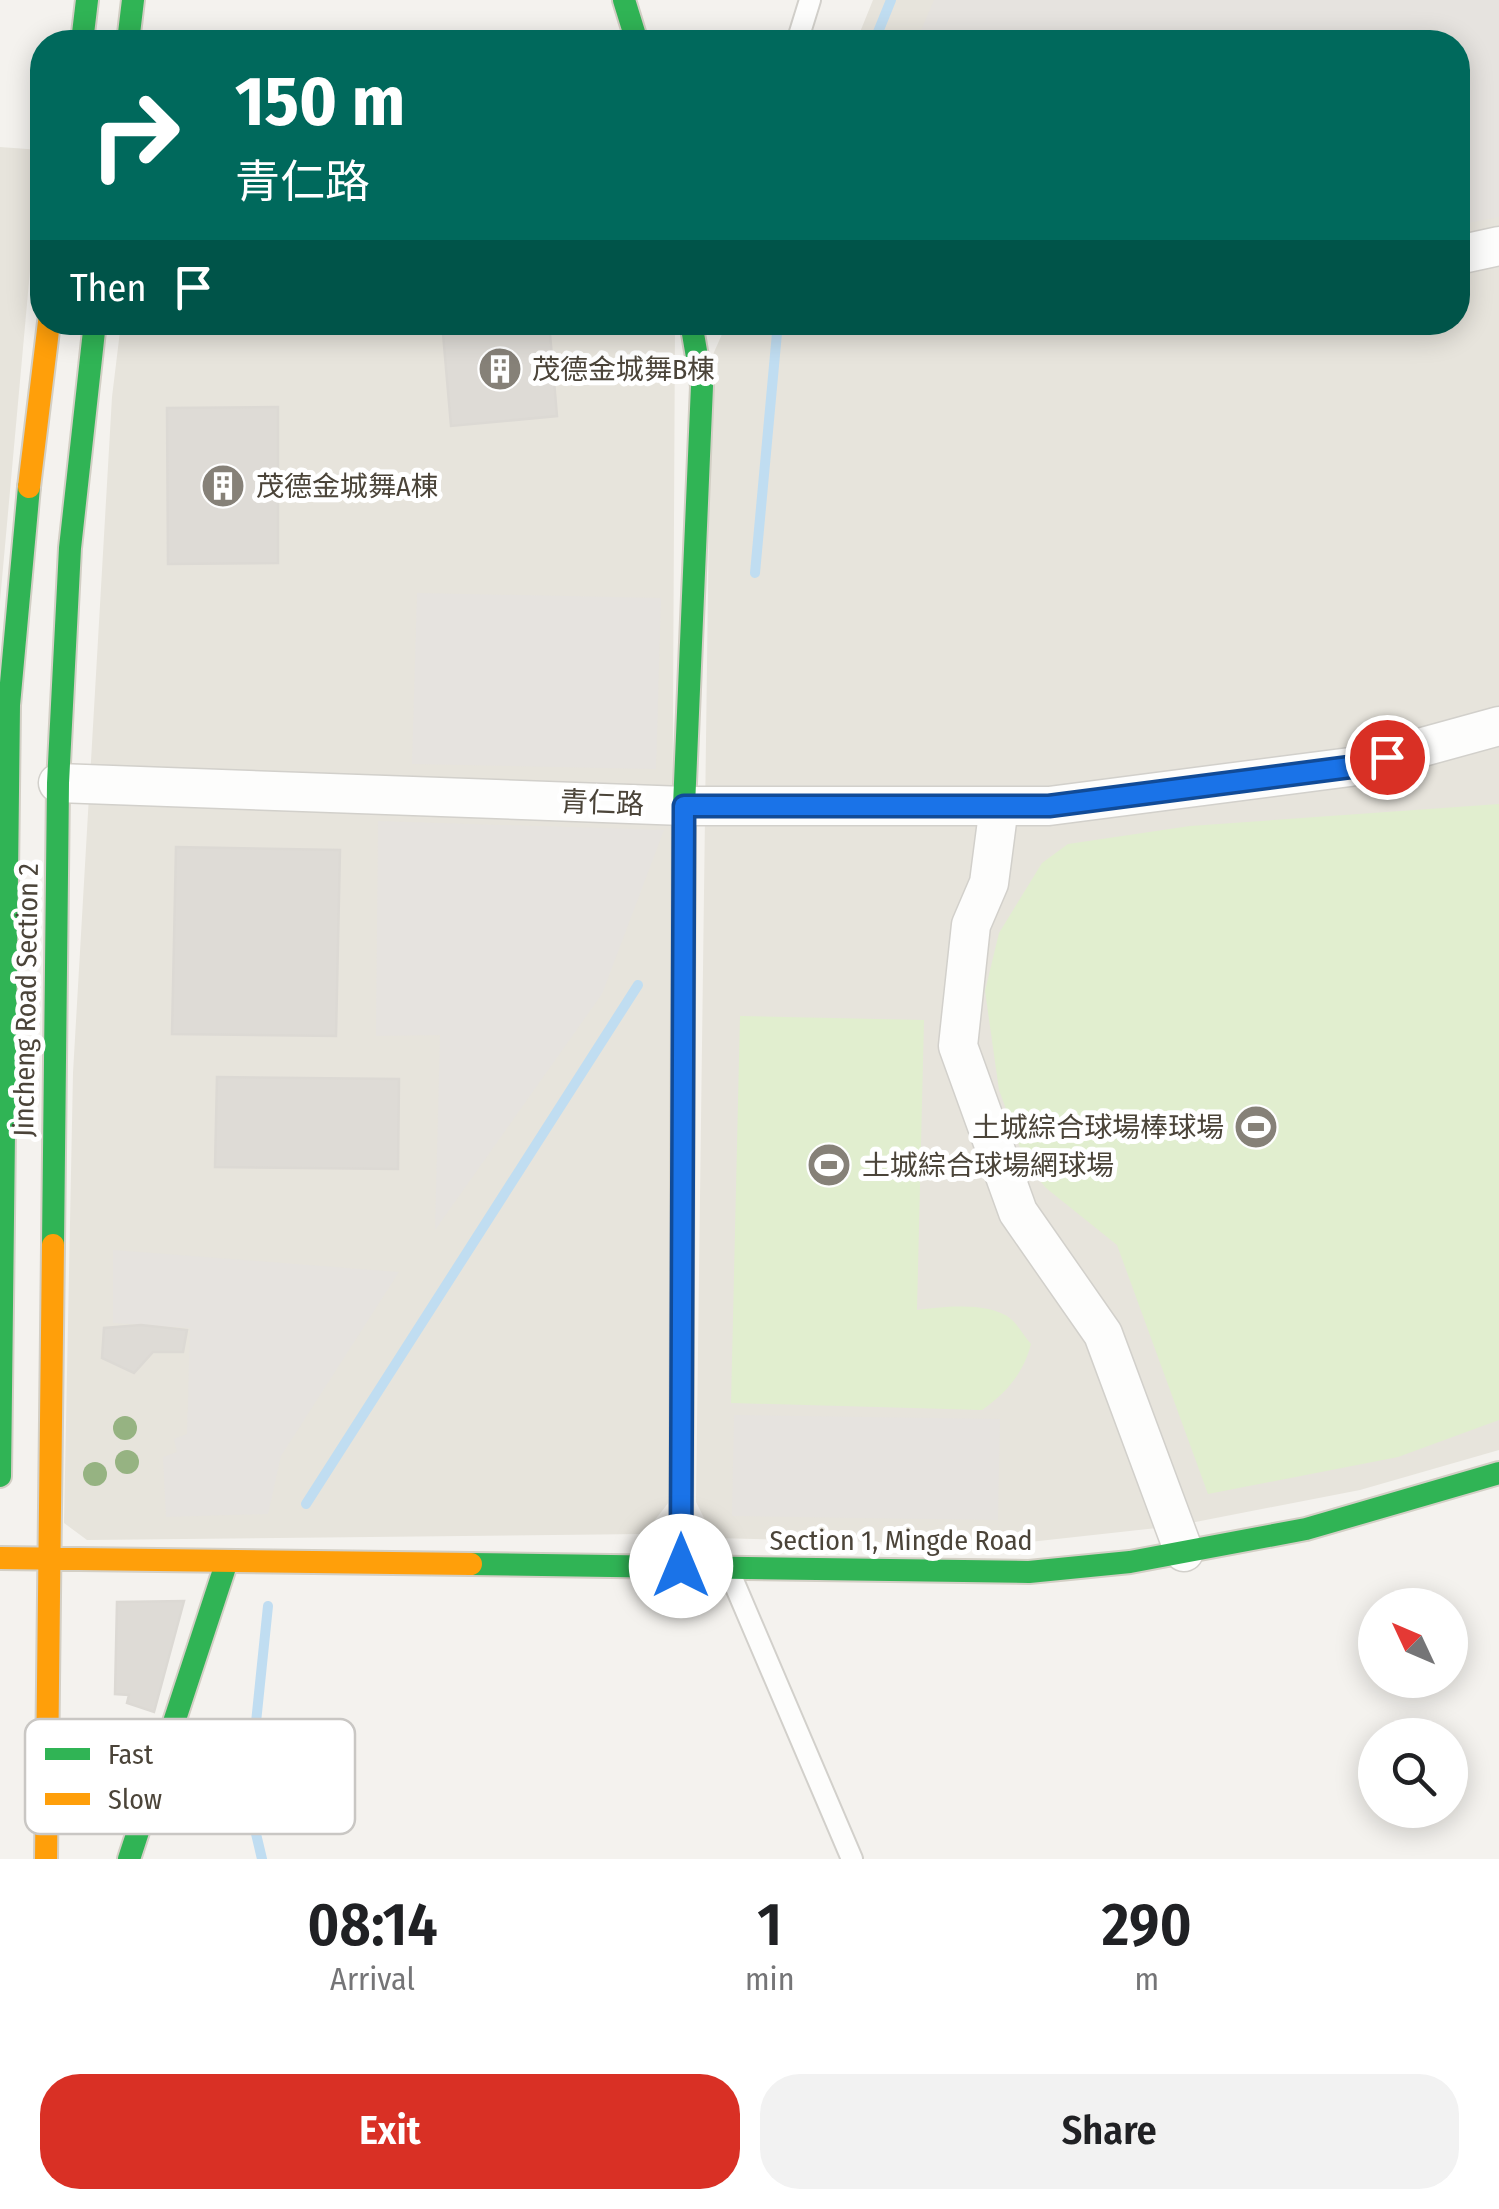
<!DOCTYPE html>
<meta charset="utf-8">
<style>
body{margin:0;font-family:"Fira Sans Condensed","Noto Sans TC",sans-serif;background:#f2f2f2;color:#202124;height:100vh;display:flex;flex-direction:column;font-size:38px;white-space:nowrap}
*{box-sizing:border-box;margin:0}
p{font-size:32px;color:#757577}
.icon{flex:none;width:55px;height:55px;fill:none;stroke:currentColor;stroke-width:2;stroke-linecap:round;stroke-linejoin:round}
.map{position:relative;height:1859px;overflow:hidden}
.details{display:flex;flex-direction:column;background:#fff;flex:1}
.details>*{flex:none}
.hud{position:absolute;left:30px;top:30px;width:1440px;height:305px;border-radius:40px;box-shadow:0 5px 25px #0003;background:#00695c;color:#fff;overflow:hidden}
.needle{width:65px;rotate:314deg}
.fabs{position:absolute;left:1358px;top:1588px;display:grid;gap:20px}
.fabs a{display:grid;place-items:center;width:110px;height:110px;border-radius:50%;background:#fff;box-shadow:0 5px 25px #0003;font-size:50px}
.pin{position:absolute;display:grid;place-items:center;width:85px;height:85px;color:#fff;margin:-42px;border:5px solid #fff;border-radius:50%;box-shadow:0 2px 10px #0007}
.me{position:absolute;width:110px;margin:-55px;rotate:0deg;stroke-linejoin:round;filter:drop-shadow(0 0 8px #0008)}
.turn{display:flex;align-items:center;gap:35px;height:210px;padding:0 40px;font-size:45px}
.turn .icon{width:130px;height:130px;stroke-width:2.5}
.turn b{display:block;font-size:70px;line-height:85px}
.then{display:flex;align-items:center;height:95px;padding:0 40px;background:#0003;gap:20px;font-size:38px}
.eta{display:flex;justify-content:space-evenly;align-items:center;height:170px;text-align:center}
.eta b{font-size:60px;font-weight:600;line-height:70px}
.button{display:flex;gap:20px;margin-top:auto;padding:20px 40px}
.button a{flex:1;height:115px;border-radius:40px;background:#d93025;color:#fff;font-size:40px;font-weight:600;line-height:115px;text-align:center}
.button a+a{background:#f2f2f2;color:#202124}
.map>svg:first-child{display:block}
.residential{fill:#e7e4dc}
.green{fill:#e1eecf}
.parking{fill:#e6e3df}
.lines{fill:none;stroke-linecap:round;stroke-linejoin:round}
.stream{stroke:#c0ddf1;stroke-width:10}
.building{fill:#dedbd6;stroke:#dcd9d4;stroke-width:2.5}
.lane-casing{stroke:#d2d0cb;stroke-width:24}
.street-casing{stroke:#d2d0cb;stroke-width:41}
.fast-casing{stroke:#d3cfc5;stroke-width:26}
.slow-casing{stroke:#d3cfc5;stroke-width:26}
.lane{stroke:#fdfdfc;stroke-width:20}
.street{stroke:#fdfdfc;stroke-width:38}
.fast{stroke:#30b455;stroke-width:22}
.slow{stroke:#ff9f0a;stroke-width:22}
.tree{fill:#96b382}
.route-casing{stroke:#114b97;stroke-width:25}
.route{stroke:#1a73e8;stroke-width:18}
.labels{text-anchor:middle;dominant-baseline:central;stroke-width:10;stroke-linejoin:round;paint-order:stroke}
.poi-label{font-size:28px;fill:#4b4439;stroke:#fff;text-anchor:start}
.street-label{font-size:28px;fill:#4b4439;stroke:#fff}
.key{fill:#fff;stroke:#c9c7c4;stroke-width:2.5}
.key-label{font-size:28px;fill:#4b4439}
</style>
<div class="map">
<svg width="1499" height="1859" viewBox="0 0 1499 1859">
<rect width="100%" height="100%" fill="#f4f2ee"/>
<path class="residential" d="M873 0H1499V1450L1360 1490 1175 1526 1002 1545 714 1538 696 1502 711 359 727 323 1458 322V42H856Z
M0 147 41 150 0 601Z
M121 323H675L669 1502 644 1534 87 1540 64 1523 73 1073 112 397Z"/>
<path class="green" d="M1499 804V1420L1398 1457 1208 1494 1117 1245 1046 1188 1026 1164 999 1090 985 991 999 933 1042 863 1068 844 1190 826Z
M740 1016 924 1020 917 1310C942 1307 989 1301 1011 1319 1018 1325 1024 1336 1031 1344 1023 1374 1007 1392 982 1410L731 1403Z"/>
<path class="parking" d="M934 0H1499V217L1458 225V42H916Z
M417 593 661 598 656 769 412 764Z
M378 821 664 830 602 994 435 1230 440 1035 376 1036Z
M113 1250 399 1272 281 1456 268 1514 166 1517 163 1457 177 1452 174 1439 187 1434 190 1328 113 1323Z
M734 1415 1000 1419 998 1520 732 1516Z"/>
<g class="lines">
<path class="stream" d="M874 42 891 0
M755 573 778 322
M306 1504 638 985
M262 1859 248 1800 268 1606"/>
</g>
<path class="building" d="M442 322H549L557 416 451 426Z
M278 407V563L168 564 167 408Z
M176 847 340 850 336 1036 172 1034Z
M217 1077 399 1079 398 1169 215 1167Z
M141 1325 187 1330 183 1352H153L134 1373 102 1358 104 1328Z
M184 1601 154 1712 127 1703 129 1695 115 1694 117 1602Z"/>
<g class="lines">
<defs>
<path id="lane" d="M797 42 810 0
M729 1571 852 1859"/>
<path id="street" d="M1458 255 1499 246
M58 783 684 806H1049L1350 767 1499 726
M999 806 989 883 971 925 958 1046 1018 1212 1103 1334 1184 1552"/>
<path id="fast" d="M624 0 637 42
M82 42 87 0
M128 42 133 0
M683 1008 684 806 702 386 691 322
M53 1245 58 783 70 548 95 322
M0 1476 9 705 29 487
M471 1564 1029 1572 1130 1562 1306 1529 1499 1473
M129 1859 226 1564"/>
<path id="slow" d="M29 487 49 322
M0 1558 471 1564
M681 1566 683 1008
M46 1859 53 1245"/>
</defs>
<use href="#lane" class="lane-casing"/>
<use href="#street" class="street-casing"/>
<use href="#fast" class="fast-casing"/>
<use href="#slow" class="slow-casing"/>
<use href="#lane" class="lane"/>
<use href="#street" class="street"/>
<use href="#fast" class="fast"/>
<use href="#slow" class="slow"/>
</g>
<g class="tree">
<circle cx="125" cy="1428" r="12"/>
<circle cx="127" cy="1462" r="12"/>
<circle cx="95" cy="1474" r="12"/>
</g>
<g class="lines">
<defs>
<path id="route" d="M681 1566 684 806H1049L1350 767 1387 757"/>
</defs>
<use href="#route" class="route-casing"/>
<use href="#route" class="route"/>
</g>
<defs>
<symbol id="building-disc" viewBox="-11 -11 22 22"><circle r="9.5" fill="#868178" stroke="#fff"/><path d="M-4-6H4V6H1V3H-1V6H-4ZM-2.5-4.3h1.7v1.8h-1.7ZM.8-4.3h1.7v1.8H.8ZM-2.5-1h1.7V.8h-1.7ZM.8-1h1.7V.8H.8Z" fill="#fff"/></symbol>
<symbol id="stadium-disc" viewBox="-11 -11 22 22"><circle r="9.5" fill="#868178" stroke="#fff"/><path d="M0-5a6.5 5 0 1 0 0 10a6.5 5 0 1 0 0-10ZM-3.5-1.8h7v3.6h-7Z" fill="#fff"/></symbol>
</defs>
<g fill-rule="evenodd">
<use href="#building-disc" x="475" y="344" width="50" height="50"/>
<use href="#building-disc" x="198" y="461" width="50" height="50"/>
<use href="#stadium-disc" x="1231" y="1102" width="50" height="50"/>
<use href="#stadium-disc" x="804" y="1140" width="50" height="50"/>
</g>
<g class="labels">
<g class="poi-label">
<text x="532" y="369">茂德金城舞B棟</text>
<text x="256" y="486">茂德金城舞A棟</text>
<text x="1224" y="1127" text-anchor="end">土城綜合球場棒球場</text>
<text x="862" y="1165">土城綜合球場網球場</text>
</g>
<g class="street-label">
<text transform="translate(602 803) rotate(2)">青仁路</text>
<text transform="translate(26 1000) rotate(-89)">Jincheng Road Section 2</text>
<text x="901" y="1540">Section 1, Mingde Road</text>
</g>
</g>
<rect x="25" y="1719" width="330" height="115" rx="15" class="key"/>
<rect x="45" y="1748" width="45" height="12" fill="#30b455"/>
<rect x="45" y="1793" width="45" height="12" fill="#ff9f0a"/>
<g class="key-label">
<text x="108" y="1764">Fast</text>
<text x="108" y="1809">Slow</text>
</g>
</svg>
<div class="fabs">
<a><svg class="needle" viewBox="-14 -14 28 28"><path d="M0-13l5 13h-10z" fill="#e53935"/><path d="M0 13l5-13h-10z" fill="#757577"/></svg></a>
<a><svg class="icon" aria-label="search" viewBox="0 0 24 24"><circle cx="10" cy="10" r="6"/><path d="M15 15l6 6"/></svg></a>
</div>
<div class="pin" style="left:1387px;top:757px;background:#d93025"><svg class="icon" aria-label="arrive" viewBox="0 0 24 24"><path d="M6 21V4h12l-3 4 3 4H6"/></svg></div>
<svg class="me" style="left:681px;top:1566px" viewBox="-20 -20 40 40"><circle r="19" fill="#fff"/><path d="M0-13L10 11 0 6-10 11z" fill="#1a73e8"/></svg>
<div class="hud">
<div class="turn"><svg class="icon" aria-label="right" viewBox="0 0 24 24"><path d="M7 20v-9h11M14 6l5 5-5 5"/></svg><div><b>150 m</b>青仁路</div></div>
<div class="then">Then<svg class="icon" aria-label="arrive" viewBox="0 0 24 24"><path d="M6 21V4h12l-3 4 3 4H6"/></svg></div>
</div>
</div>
<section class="details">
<div class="eta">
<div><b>08:14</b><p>Arrival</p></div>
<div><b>1</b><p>min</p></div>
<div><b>290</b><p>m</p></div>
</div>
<div class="button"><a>Exit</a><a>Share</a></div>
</section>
